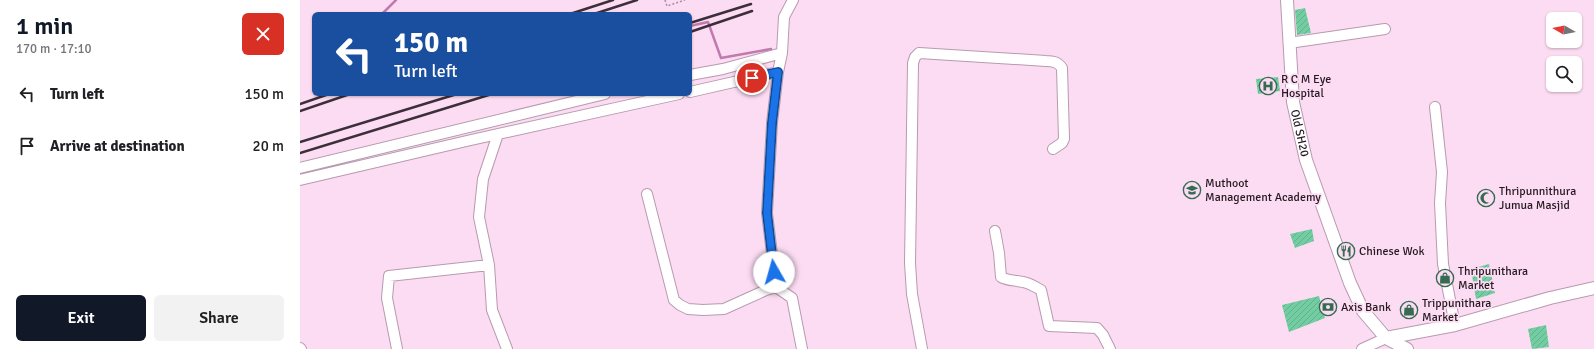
<!DOCTYPE html>
<meta charset="utf-8">
<style>
body{margin:0;font-family:Signika,sans-serif;background:#f2f2f2;color:#202124;height:100vh;display:flex;flex-direction:column;font-size:15px;white-space:nowrap}
*{box-sizing:border-box;margin:0}
p{font-size:13px;color:#757577}
.icon{flex:none;width:22px;height:22px;fill:none;stroke:currentColor;stroke-width:2;stroke-linecap:round;stroke-linejoin:round}
.map{position:relative;flex:1;overflow:hidden}
.panel{display:flex;flex-direction:column;background:#fff;width:300px}
.panel>*{flex:none}
.banner{position:absolute;left:12px;top:12px;width:380px;height:84px;border-radius:6px;box-shadow:0 1px 3px #0004;background:#1a4fa0;color:#fff;overflow:hidden}
.needle{width:26px;rotate:279deg}
.controls{position:absolute;left:1246px;top:12px;display:grid;gap:8px}
.controls a{display:grid;place-items:center;width:36px;height:36px;border-radius:6px;background:#fff;box-shadow:0 1px 3px #0004;font-size:20px}
.pin{position:absolute;display:grid;place-items:center;width:34px;height:34px;color:#fff;margin:-17px;border:2px solid #fff;border-radius:50%;box-shadow:0 1px 4px #0007}
.me{position:absolute;width:44px;margin:-22px;rotate:353deg;stroke-linejoin:round;filter:drop-shadow(0 0 3px #0008)}
.turn{display:flex;align-items:center;gap:14px;height:84px;padding:0 16px;font-size:18px}
.turn .icon{width:52px;height:52px;stroke-width:2.5}
.turn b{display:block;font-size:28px;line-height:34px}
.round{display:grid;place-items:center;flex:none;width:42px;height:42px;border-radius:6px;background:#f2f2f2}
.headline{display:flex;align-items:center;justify-content:space-between;height:68px;padding:0 16px}
h1{font-size:24px;font-weight:600;line-height:30px;color:#111827}
.cta{display:flex;gap:8px;margin-top:auto;padding:8px 16px}
.cta a{flex:1;height:46px;border-radius:6px;background:#111827;color:#fff;font-size:16px;font-weight:600;line-height:46px;text-align:center}
.cta a+a{background:#f2f2f2;color:#202124}
ul{padding:0;list-style:none}
li{display:flex;align-items:center;gap:12px;height:52px;padding:0 16px}
li div{flex:1}
li b{display:block;font-size:15px}
li em{font-style:normal}
main{display:flex;flex:1;min-height:0}
.map>svg:first-child{display:block}
.lines{fill:none;stroke-linecap:round;stroke-linejoin:round}
.stream{stroke:#c17aad;stroke-width:2.5}
.building{fill:url(#building-hatch)}
.minor-casing{stroke:#b89aaf;stroke-width:12}
.major-casing{stroke:#b89aaf;stroke-width:14}
.path{stroke:#a78fa0;stroke-width:1.5;stroke-dasharray:2 2;stroke-linecap:butt}
.minor{stroke:#fff;stroke-width:10}
.major{stroke:#fff;stroke-width:12}
.rail{stroke:#3c2f39;stroke-width:2.5}
.route-casing{stroke:#114b97;stroke-width:10}
.route{stroke:#1a73e8;stroke-width:7}
.labels{text-anchor:middle;dominant-baseline:central;stroke-width:3.5;stroke-linejoin:round;paint-order:stroke}
.poi-label{font-size:12px;fill:#251a22;stroke:#fcdcf2;text-anchor:start}
.street-label{font-size:12px;fill:#251a22;stroke:#fcdcf2}
</style>
<main>
<section class="panel">
<div class="headline"><div><h1>1 min</h1><p>170 m · 17:10</p></div><a class="round" style="background:#d93025;color:#fff"><svg class="icon" aria-label="close" viewBox="0 0 24 24"><path d="M6 6l12 12M18 6L6 18"/></svg></a></div>
<ul>
<li><svg class="icon" aria-label="left" viewBox="0 0 24 24"><path d="M17 20v-9H6M10 6l-5 5 5 5"/></svg><div><b>Turn left</b></div><em>150 m</em></li>
<li><svg class="icon" aria-label="arrive" viewBox="0 0 24 24"><path d="M6 21V4h12l-3 4 3 4H6"/></svg><div><b>Arrive at destination</b></div><em>20 m</em></li>
</ul>
<div class="cta"><a>Exit</a><a>Share</a></div>
</section>
<div class="map">
<svg width="1294" height="349" viewBox="0 0 1294 349">
<defs>
<pattern id="building-hatch" width="6" height="6" patternUnits="userSpaceOnUse"><rect width="6" height="6" fill="#72cea2"/><path d="M-1 1l2-2M0 6l6-6M5 7l2-2" fill="none" stroke="#63b08b"/></pattern>
</defs>
<rect width="100%" height="100%" fill="#fcdcf2"/>
<g class="lines">
<path class="stream" d="M82 14 96 0
M390 26 408 22 421 58 471 49"/>
</g>
<path class="building" d="M1005 8 1011 33 997 35 995 10Z
M978 77 980 91 958 94 956 79Z
M1012 229 1014 241 995 248 990 234Z
M1189 264 1195 293 1176 299 1171 269Z
M1019 296 1025 318 989 332 982 305Z
M1246 325 1249 347 1232 349 1228 329Z"/>
<g class="lines">
<defs>
<path id="minor" d="M493 0 484 17 482 53 478 72 472 123 467 213 476 287 492 298 502 349
M989 43 1085 29
M390 75 423 69 482 53
M390 92 478 72
M1135 107 1142 172 1140 203 1143 264 1155 325
M198 134 183 179 179 217 189 265 192 310 207 349
M0 168 305 94
M0 180 171 140 379 94
M347 194 374 300 380 305 388 309 403 310 424 309 466 290 476 287
M695 231 699 253 701 277C708 281 714 280 723 282 730 283 735 287 741 290L749 326 797 328 803 335 810 349
M0 348 1 349
M97 349 87 298 89 276 189 265
M622 349 612 294 610 263 613 63 615 57 619 53 746 61C753 61 758 62 762 68L764 139 762 143 753 149
M1062 349 1086 338"/>
<g id="major">
<path id="s1" d="M987 0 993 102 1006 160 1050 283 1063 311 1086 338 1107 349"/>
<path d="M1086 338 1155 325 1250 298 1294 288"/>
</g>
</defs>
<use href="#minor" class="minor-casing"/>
<use href="#major" class="major-casing"/>
<path class="path" d="M365 0 367 6 385 0"/>
<use href="#minor" class="minor"/>
<use href="#major" class="major"/>
<path class="rail" d="M270 14 313 0
M294 14 337 0
M390 23 451 4
M390 32 452 11
M0 104 29 94
M0 111 50 94
M0 142 157 94
M0 153 192 94"/>
</g>
<g class="lines">
<defs>
<path id="route" d="M452 78 478 72 472 123 467 213 474 272"/>
</defs>
<use href="#route" class="route-casing"/>
<use href="#route" class="route"/>
</g>
<defs>
<symbol id="hospital-ring" viewBox="-11 -11 22 22"><circle r="9.5" fill="#fcdcf2" stroke="#356b51" stroke-width="1.5"/><path d="M-5-5h3v3.5h4V-5h3V5h-3V1.5h-4V5h-3Z" fill="#356b51"/></symbol>
<symbol id="university-ring" viewBox="-11 -11 22 22"><circle r="9.5" fill="#fcdcf2" stroke="#356b51" stroke-width="1.5"/><path d="M0-5L7-2L0 1L-7-2ZM-4 1L0 2.5L4 1V4Q0 6-4 4Z" fill="#356b51"/></symbol>
<symbol id="mosque-ring" viewBox="-11 -11 22 22"><circle r="9.5" fill="#fcdcf2" stroke="#356b51" stroke-width="1.5"/><path d="M3.5-4.9A6 6 0 1 0 3.5 4.9A5 5 0 1 1 3.5-4.9Z" fill="#356b51"/></symbol>
<symbol id="restaurant-ring" viewBox="-11 -11 22 22"><circle r="9.5" fill="#fcdcf2" stroke="#356b51" stroke-width="1.5"/><path d="M-5-6h1v4h1v-4h1v4h1v-4h1v5L-1.5 .5V6h-2V.5L-5-1ZM5-6V6H3V1.5H1.5Q1.5-4 5-6Z" fill="#356b51"/></symbol>
<symbol id="shop-ring" viewBox="-11 -11 22 22"><circle r="9.5" fill="#fcdcf2" stroke="#356b51" stroke-width="1.5"/><path d="M-5-2.5h2.3a2.7 3.5 0 0 1 5.4 0H5L5.5 6h-11ZM-1.5-2.5h3a1.5 2.3 0 0 0-3 0Z" fill="#356b51"/></symbol>
<symbol id="bank-ring" viewBox="-11 -11 22 22"><circle r="9.5" fill="#fcdcf2" stroke="#356b51" stroke-width="1.5"/><path d="M-6-4H6V4H-6ZM0-2.3a2.3 2.3 0 1 0 0 4.6a2.3 2.3 0 1 0 0-4.6Z" fill="#356b51"/></symbol>
</defs>
<g fill-rule="evenodd">
<use href="#hospital-ring" x="958" y="76" width="20" height="20"/>
<use href="#university-ring" x="882" y="180" width="20" height="20"/>
<use href="#mosque-ring" x="1176" y="188" width="20" height="20"/>
<use href="#restaurant-ring" x="1036" y="241" width="20" height="20"/>
<use href="#shop-ring" x="1135" y="268" width="20" height="20"/>
<use href="#bank-ring" x="1018" y="297" width="20" height="20"/>
<use href="#shop-ring" x="1099" y="300" width="20" height="20"/>
</g>
<g class="labels">
<g class="poi-label">
<text x="981" y="79">R C M Eye<tspan x="981" dy="14">Hospital</tspan></text>
<text x="905" y="183">Muthoot<tspan x="905" dy="14">Management Academy</tspan></text>
<text x="1199" y="191">Thripunnithura<tspan x="1199" dy="14">Jumua Masjid</tspan></text>
<text x="1059" y="251">Chinese Wok</text>
<text x="1158" y="271">Thripunithara<tspan x="1158" dy="14">Market</tspan></text>
<text x="1122" y="303">Trippunithara<tspan x="1122" dy="14">Market</tspan></text>
<text x="1041" y="307">Axis Bank</text>
</g>
<g class="street-label">
<text stroke="none"><textPath href="#s1" startOffset="134">Old SH20</textPath></text>
</g>
</g>
</svg>
<div class="controls">
<a><svg class="needle" viewBox="-14 -14 28 28"><path d="M0-13l5 13h-10z" fill="#e53935"/><path d="M0 13l5-13h-10z" fill="#757577"/></svg></a>
<a><svg class="icon" aria-label="search" viewBox="0 0 24 24"><circle cx="10" cy="10" r="6"/><path d="M15 15l6 6"/></svg></a>
</div>
<div class="pin" style="left:452px;top:78px;background:#d93025"><svg class="icon" aria-label="arrive" viewBox="0 0 24 24"><path d="M6 21V4h12l-3 4 3 4H6"/></svg></div>
<svg class="me" style="left:474px;top:272px" viewBox="-20 -20 40 40"><circle r="19" fill="#fff"/><path d="M0-13L10 11 0 6-10 11z" fill="#1a73e8"/></svg>
<div class="banner">
<div class="turn"><svg class="icon" aria-label="left" viewBox="0 0 24 24"><path d="M17 20v-9H6M10 6l-5 5 5 5"/></svg><div><b>150 m</b>Turn left</div></div>
</div>
</div>
</main>
